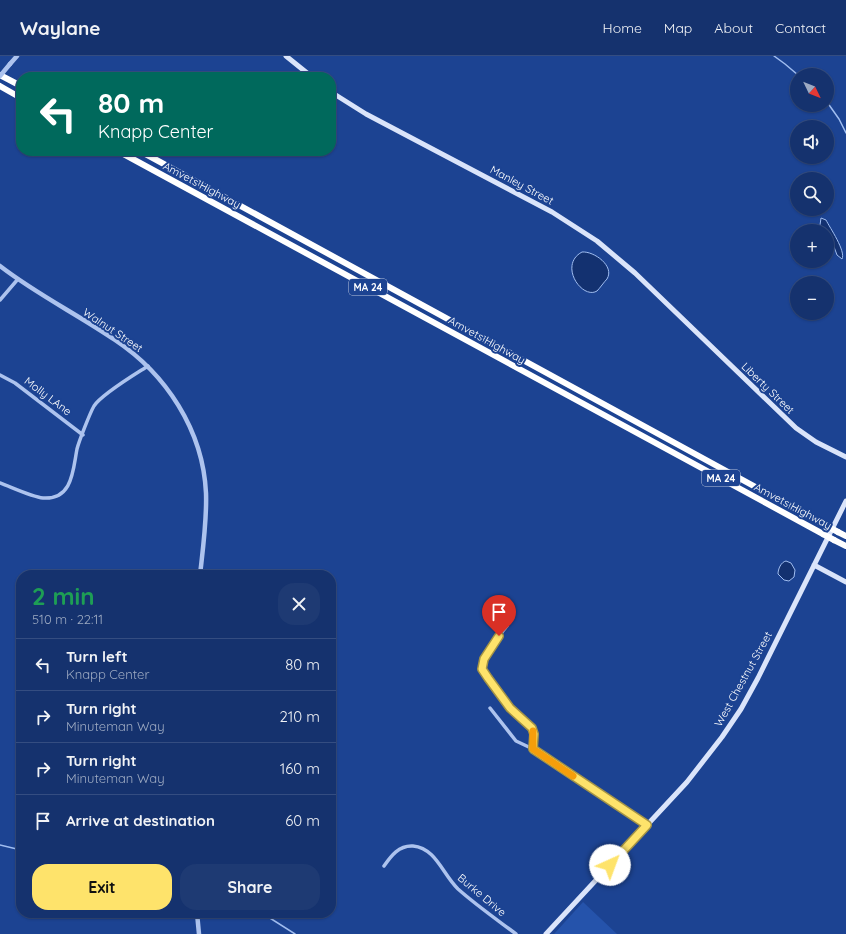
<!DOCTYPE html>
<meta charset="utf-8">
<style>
body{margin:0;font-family:Quicksand,sans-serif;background:#1e3a73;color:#f1f3f6;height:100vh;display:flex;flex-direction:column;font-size:15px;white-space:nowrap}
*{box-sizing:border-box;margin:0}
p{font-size:13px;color:#9daac2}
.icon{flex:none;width:22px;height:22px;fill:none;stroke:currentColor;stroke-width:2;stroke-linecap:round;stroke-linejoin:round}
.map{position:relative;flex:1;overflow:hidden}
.panel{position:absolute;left:16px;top:514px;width:320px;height:348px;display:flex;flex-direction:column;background:#15326e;border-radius:16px;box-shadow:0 1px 3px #0004,0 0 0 1px #344d81}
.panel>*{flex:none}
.guide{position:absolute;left:16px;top:16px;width:320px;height:84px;border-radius:16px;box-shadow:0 1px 3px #0004,0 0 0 1px #344d81;background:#00695c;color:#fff;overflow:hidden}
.needle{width:26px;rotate:133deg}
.controls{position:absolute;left:790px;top:12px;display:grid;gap:8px}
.controls a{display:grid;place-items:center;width:44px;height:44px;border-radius:50%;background:#15326e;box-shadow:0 1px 3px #0004,0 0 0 1px #344d81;font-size:20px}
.pin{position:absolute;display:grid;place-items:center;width:34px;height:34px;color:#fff;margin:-41px -17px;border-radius:50% 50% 50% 0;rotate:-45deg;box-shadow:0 0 4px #0007}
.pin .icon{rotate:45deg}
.me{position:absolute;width:44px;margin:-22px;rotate:43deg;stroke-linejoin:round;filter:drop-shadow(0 0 3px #0008)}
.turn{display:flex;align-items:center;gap:14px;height:84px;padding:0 16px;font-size:18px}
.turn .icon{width:52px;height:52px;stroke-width:2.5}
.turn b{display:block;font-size:28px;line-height:34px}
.round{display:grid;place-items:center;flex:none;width:42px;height:42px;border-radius:16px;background:#1e3a73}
.summary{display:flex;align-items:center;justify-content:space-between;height:68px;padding:0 16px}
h1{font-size:24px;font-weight:700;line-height:30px;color:#1e9e55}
.action{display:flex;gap:8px;margin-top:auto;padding:8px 16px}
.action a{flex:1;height:46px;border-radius:16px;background:#fee36b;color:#111;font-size:16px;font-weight:700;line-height:46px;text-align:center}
.action a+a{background:#1e3a73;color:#f1f3f6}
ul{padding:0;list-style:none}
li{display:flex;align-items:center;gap:12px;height:52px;padding:0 16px;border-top:1px solid #344d81}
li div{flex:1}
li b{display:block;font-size:15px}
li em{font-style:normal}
header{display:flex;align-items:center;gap:24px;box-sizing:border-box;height:56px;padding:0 20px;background:#15326e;border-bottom:1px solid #344d81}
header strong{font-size:19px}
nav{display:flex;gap:22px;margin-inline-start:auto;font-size:14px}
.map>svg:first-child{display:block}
.green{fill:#2553ab}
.water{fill:#133170;stroke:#a0bdf0}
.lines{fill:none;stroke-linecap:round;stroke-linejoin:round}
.stream{stroke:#a0bdf0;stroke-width:1.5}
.minor{stroke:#adc3ee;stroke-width:3.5}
.tertiary{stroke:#adc3ee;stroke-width:4.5}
.secondary{stroke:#dae4fa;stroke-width:5}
.motorway{stroke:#fff;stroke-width:6}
.tertiary-bridge{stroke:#adc3ee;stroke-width:4.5}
.motorway-bridge{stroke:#fff;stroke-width:6}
.route-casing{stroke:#a59446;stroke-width:10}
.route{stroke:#fee36b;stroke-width:7}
.slow{stroke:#f59e0b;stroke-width:7}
.labels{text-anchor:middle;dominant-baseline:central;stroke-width:4;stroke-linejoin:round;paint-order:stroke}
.shield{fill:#1c4392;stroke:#bbc7de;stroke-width:1}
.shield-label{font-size:10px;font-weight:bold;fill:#fff}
.street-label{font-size:11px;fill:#fff;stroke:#1c4392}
</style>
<header>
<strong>Waylane</strong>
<nav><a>Home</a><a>Map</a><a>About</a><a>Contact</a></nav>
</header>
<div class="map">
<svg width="846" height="878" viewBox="0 0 846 878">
<rect width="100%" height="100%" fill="#1c4392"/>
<path class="green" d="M583 846 617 878H554Z"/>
<path class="water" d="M821 162 826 164C830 172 846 195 842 203L837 199 833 188 827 183V175H821L820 169Z
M582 196C594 195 615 210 607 223 604 226 600 232 597 235 582 244 558 209 582 196Z
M786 505 791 507 795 514 794 521 789 525 784 524 778 518C778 513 781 506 786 505Z"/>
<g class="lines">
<path class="stream" d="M774 0 785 8 798 19
M827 46 839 63 846 77
M0 789 21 794
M262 857 295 878"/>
<path class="minor" d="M0 244 18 223
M0 319 15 327 83 379
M0 427C11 431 32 441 43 442 73 444 73 413 77 393 79 385 90 357 94 350 102 338 134 319 148 310
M507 570C500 579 483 597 482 608 481 619 507 651 515 659 520 663 528 666 532 672 535 678 533 687 533 693
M490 652 516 685 533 693 647 769
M384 810C391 800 399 789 413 790 436 792 443 819 458 833 476 849 496 863 516 878"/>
<path class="tertiary" d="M10 8 17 0
M0 210C36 238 77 258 115 284 166 318 203 374 206 437 207 464 203 492 200 519
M197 857 199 878"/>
<path class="secondary" d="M286 0 312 21
M331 36 366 58 552 156 597 185 635 217 796 372 816 386 846 401
M814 509 846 526
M546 878 687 726 722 681 741 653 758 622 846 445"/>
<path class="motorway" d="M0 19 21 30
M0 30 21 42
M118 95 823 478
M140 95 827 470
M838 476 846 480
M834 484 846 490"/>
<path class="tertiary-bridge" d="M0 20 10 8"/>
<path class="motorway-bridge" d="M827 470 838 476
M823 478 834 484"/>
</g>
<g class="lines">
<defs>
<path id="route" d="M499 580 484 603 482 613 488 622 510 652 532 672 534 678 533 693 647 769 610 809"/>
</defs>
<use href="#route" class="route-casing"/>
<use href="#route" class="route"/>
<path class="slow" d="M533 675V693L573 720"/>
</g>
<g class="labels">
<g class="shield">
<rect x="349" y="223" width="38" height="16" rx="3"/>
<rect x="702" y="414" width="38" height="16" rx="3"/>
</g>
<g class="shield-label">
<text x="368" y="231">MA 24</text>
<text x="721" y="422">MA 24</text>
</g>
<g class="street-label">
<text transform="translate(202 129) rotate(28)">Amvets Highway</text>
<text transform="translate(522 129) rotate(28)">Manley Street</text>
<text transform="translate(113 274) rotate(34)">Walnut Street</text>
<text transform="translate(487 284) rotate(29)">Amvets Highway</text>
<text transform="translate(768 332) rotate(44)">Liberty Street</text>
<text transform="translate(48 340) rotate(37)">Molly LAne</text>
<text transform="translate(793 450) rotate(28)">Amvets Highway</text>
<text transform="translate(743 623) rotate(-61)">West Chestnut Street</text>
<text transform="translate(482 839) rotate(40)">Burke Drive</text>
</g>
</g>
</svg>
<div class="controls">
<a><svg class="needle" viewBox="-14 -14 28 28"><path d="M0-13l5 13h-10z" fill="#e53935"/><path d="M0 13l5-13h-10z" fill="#9daac2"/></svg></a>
<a><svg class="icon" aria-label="sound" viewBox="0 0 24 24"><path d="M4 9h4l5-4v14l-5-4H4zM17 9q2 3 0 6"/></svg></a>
<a><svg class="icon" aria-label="search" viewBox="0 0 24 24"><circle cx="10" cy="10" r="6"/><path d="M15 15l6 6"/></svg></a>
<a>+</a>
<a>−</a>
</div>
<div class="pin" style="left:499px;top:580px;background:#d93025"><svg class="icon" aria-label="arrive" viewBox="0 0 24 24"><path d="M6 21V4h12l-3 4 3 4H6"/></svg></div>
<svg class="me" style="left:610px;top:809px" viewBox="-20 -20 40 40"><circle r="19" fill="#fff"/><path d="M0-13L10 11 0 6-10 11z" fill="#fee36b"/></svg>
<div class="guide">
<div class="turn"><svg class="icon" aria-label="left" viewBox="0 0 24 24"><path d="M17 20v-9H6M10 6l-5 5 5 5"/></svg><div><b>80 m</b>Knapp Center</div></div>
</div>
<section class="panel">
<div class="summary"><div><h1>2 min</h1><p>510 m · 22:11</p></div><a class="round"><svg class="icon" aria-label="close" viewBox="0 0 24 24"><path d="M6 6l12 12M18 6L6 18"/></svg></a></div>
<ul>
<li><svg class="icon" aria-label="left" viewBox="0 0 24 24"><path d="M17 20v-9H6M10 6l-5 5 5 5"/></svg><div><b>Turn left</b><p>Knapp Center</p></div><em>80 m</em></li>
<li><svg class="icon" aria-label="right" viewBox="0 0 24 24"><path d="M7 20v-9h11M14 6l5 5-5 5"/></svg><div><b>Turn right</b><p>Minuteman Way</p></div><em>210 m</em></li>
<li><svg class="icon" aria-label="right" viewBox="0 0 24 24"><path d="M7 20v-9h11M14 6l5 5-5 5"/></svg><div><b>Turn right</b><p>Minuteman Way</p></div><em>160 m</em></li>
<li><svg class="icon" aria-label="arrive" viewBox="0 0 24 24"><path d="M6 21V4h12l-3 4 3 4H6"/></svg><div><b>Arrive at destination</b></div><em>60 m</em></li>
</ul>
<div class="action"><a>Exit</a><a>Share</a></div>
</section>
</div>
